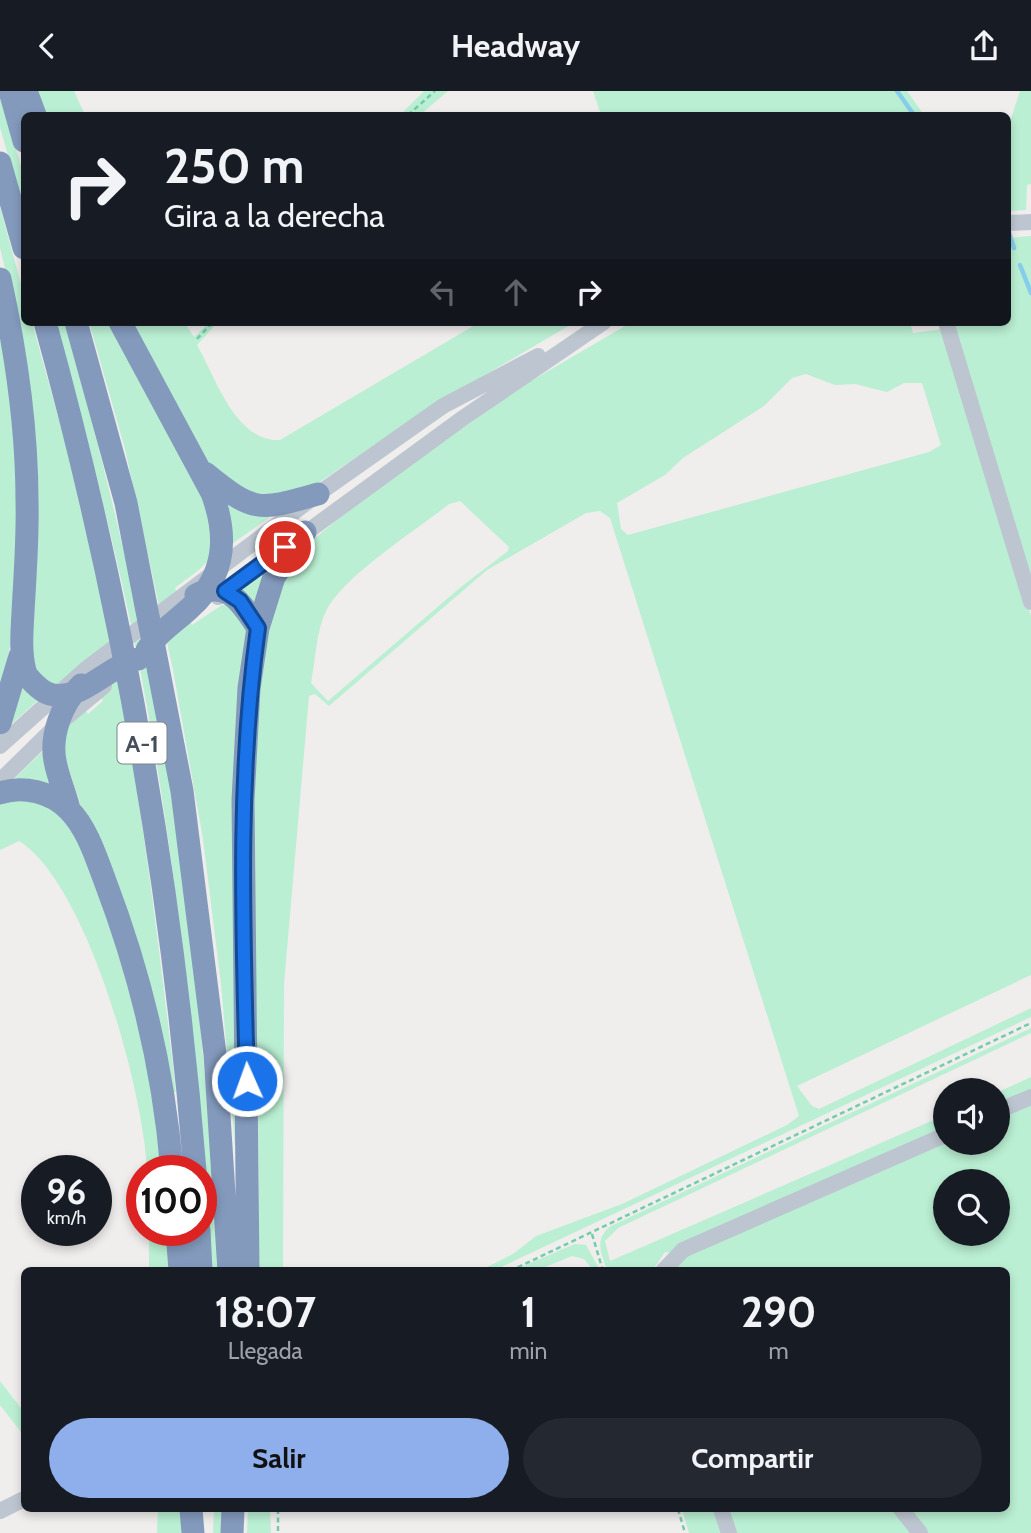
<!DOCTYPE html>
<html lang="es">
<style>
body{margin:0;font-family:Cabin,sans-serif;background:#242831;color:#f1f3f6;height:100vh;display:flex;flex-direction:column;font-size:26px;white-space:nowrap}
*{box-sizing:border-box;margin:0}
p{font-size:23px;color:#9ea1a6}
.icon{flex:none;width:38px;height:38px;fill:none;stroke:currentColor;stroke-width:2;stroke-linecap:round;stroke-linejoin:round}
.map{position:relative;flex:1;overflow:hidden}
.details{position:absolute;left:21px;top:1176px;width:989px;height:245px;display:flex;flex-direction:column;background:#171b24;border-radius:10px;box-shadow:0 4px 10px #0003}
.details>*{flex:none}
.banner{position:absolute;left:21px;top:21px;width:990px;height:214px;border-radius:10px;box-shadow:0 4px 10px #0003;background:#171b24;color:#f1f3f6;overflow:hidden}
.tools{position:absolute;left:933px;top:987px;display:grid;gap:14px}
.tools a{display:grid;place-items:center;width:77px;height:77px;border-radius:50%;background:#171b24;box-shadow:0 4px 10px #0003;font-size:35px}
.speed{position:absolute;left:21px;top:1064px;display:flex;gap:14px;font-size:35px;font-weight:700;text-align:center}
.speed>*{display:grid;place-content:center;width:91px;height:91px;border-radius:50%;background:#171b24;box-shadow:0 4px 10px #0003;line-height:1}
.speed small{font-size:18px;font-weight:400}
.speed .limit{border:10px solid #d22;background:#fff;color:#111}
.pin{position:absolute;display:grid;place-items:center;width:60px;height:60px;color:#fff;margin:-30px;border:4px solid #fff;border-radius:50%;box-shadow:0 2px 7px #0007}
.me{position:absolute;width:77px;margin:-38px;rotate:358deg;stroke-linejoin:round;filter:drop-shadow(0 0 5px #0008)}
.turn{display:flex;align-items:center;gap:24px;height:147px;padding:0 28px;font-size:32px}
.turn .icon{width:91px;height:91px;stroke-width:2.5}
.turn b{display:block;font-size:49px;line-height:60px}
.lanes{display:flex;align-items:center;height:66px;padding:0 28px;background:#0003;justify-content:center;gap:35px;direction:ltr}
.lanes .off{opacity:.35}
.eta{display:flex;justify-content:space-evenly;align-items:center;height:119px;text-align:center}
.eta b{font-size:42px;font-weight:700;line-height:49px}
.action{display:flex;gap:14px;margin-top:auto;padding:14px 28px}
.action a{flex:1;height:80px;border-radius:42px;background:#8fafec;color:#111;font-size:28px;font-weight:700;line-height:80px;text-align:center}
.action a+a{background:#242831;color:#f1f3f6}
header{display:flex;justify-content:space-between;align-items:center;height:91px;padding:0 28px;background:#171b24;font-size:32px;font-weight:700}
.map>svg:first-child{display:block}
.green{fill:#baefd3;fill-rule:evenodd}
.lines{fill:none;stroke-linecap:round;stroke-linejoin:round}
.stream{stroke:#86cdec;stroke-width:4.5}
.path{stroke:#71cda9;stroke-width:2.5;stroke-dasharray:5 3.5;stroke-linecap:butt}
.minor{stroke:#bdc6d0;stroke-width:16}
.highway{stroke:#839abd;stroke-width:23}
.route-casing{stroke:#114b97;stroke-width:18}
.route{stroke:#1a73e8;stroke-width:12}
.labels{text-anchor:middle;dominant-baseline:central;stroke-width:6;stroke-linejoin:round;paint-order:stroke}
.shield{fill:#fff;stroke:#7d838c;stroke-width:2}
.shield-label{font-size:24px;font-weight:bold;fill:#454e5a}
</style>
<header><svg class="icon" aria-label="back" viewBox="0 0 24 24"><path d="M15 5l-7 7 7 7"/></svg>Headway<svg class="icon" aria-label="share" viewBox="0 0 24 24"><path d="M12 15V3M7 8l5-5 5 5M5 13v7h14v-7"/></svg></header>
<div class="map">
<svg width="1031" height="1442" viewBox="0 0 1031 1442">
<rect width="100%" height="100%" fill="#f0eded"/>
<path class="green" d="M34 0H74L85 24H44Z
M424 0H448L420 24H400Z
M593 0H907L924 24H601Z
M1020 0H1031V93L1027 94 1026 119 1008 120V37Z
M0 2 24 86V121L0 36Z
M0 116 24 204V231H32C50 299 71 367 87 436 131 622 154 812 176 1001H171L62 656 69 634 85 619 88 623 103 610 86 570 57 594C41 590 36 579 29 565L20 245 0 156Z
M1031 145V498L948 231H1008V147Z
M55 231H65C101 360 133 491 158 622 193 806 206 993 220 1179H210C199 994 181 810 149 627 126 494 91 362 55 231Z
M89 231H112C133 271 224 422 213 460 209 475 187 487 175 497L192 534 222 514H230L247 537 240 1056 235 1055 221 893 203 748 173 579 125 358Z
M129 231H184L194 246 210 231H218L197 254C216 287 235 351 280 349L480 231H575L429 317 302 403 273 406 244 402 203 368Z
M632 231H910L913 242 942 238 1031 525V884L797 995 812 1015 819 1018 1031 917V926L495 1179H481L513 1163 536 1145 622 1113 787 1034 799 1025 610 427 600 420 586 422 487 479 329 615 315 603 309 605 284 893 283 1179 257 1180 259 1095 253 694 259 578 280 494 314 448 355 414 519 297ZM806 283 835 294 855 293 887 301 904 292H922L941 354 929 361 628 444 621 438 617 412 665 384 683 367 764 315 792 287ZM460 410 509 456 508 460 462 495 328 610 311 592C316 568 316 534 330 513 353 479 415 440 449 413Z
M0 240C20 348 31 493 0 598Z
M226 413 246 422 273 424 233 452Z
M266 480 254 511 242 499Z
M22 593 38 609 5 639Z
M46 657 55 697 12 690Z
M14 708C24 710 37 709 46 713 92 730 141 935 150 984 155 1016 159 1048 163 1080H147C144 1001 87 792 19 750L0 759V713Z
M1031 937V942L618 1137 605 1150 610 1170 945 1024V1040L671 1162 665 1161 653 1179H607C601 1161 594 1148 611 1135Z
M1031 986V1001L998 1016V1001Z
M1031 1009V1442H924L904 1418H1006V1180H667L675 1170 945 1052H998V1025ZM945 1090H998V1143H945Z
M149 1139H168L172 1179H149Z
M575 1153 586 1154 600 1179H593L584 1168 572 1165 538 1179H514Z
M0 1290 24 1321V1345L0 1314Z
M158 1418H181V1442H157Z
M214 1418H223V1442H213Z
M248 1418H270L271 1442H247Z
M682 1418H716L723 1442H689Z
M725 1418H897L916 1442H733Z"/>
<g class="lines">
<path class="stream" d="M897 0 914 24
M1008 139 1014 157
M1020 174 1031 202"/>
<path class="path" d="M408 24 435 0
M197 248 213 231
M592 1143 603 1180
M510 1180 1031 932
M278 1418V1442
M678 1418 685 1442"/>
<path class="minor" d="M1008 132 1031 131
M946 231 1031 511
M218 506 463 327 604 231
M0 655 86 578 318 403 443 315 538 265
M0 690 57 634 104 595
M998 1020 1031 1006
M663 1180 683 1159 945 1044
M721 1418 729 1442
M901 1418 920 1442
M0 1420 24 1408"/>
<path class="highway" d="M10 0 24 50
M26 0 35 24
M0 72 24 157
M0 188C16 261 27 335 27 410 28 447 25 484 23 521 22 540 20 561 25 580 27 587 40 599 47 602 78 615 108 574 138 568
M45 231C122 510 172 792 195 1080
M76 231 126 412 182 700 215 963 229 1180
M120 231 212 402C228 445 226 485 190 517 174 532 158 541 147 559
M205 382C254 422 258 420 318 403
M196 504C228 488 241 512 258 537
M0 632 20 565
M0 702C23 694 52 701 69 719 87 737 96 766 105 790 140 882 164 981 172 1080
M69 718C65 702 58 686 55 670 50 644 62 612 81 594
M177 1139 180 1180
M199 1139 201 1180
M248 1180 243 709 249 597 258 537 274 486 305 441
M191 1418 193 1442
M232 1442 233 1418"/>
</g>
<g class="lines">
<defs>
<path id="route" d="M247 990C243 839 237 687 258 537L240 510 225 500 285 456"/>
</defs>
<use href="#route" class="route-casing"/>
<use href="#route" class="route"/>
</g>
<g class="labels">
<rect class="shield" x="117.5" y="631.5" width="49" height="41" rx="5"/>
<g class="shield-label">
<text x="142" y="652">A-1</text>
</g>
</g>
</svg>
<div class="tools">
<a><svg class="icon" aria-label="sound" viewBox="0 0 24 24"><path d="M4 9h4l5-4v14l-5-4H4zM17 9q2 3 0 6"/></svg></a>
<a><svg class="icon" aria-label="search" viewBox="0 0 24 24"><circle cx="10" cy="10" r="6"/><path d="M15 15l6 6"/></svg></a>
</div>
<div class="speed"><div>96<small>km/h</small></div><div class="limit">100</div></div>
<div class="pin" style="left:285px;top:456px;background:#d93025"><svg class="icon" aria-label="arrive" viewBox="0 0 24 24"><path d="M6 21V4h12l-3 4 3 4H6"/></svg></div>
<svg class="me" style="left:247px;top:990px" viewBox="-20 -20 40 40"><circle r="17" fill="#1a73e8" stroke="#fff" stroke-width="3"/><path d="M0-11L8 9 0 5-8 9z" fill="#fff"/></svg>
<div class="banner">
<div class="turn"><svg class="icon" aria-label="right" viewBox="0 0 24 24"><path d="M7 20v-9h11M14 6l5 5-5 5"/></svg><div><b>250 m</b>Gira a la derecha</div></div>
<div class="lanes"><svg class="icon off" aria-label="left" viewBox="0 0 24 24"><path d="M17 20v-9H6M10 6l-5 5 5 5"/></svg><svg class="icon off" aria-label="ahead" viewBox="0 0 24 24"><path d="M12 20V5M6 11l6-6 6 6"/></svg><svg class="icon" aria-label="right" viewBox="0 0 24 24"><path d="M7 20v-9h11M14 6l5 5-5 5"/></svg></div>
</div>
<section class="details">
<div class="eta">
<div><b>18:07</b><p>Llegada</p></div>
<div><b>1</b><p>min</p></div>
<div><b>290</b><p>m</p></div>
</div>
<div class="action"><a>Salir</a><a>Compartir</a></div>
</section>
</div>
